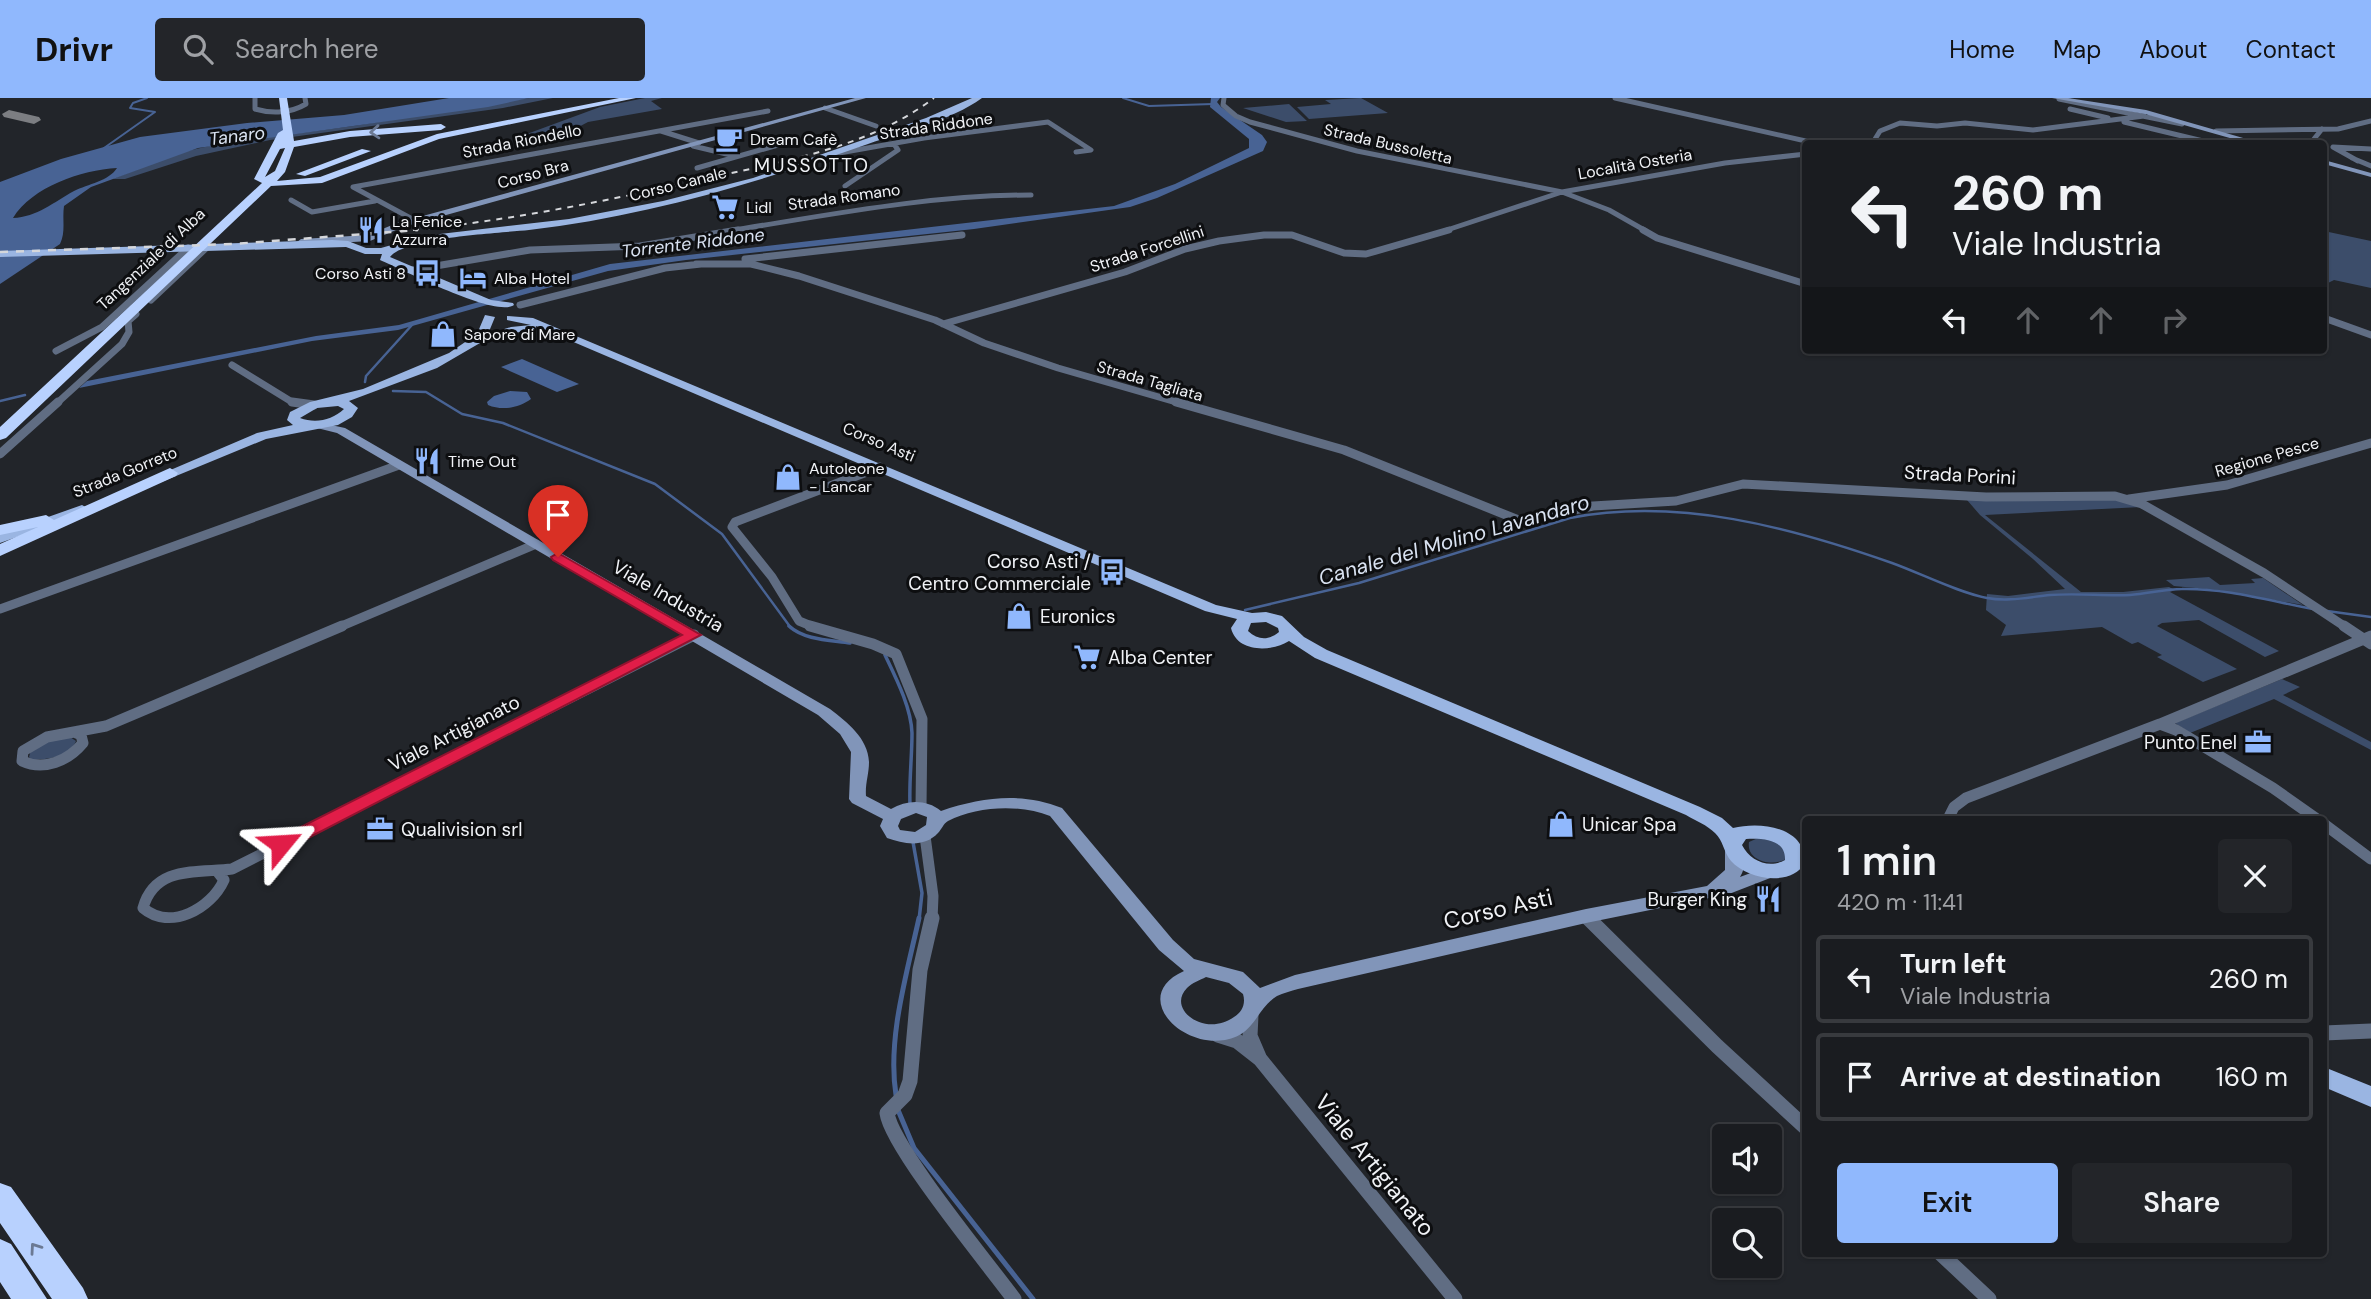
<!DOCTYPE html>
<meta charset="utf-8">
<style>
body{margin:0;font-family:"DM Sans",sans-serif;background:#232529;color:#f1f3f6;height:100vh;display:flex;flex-direction:column;font-size:26px;white-space:nowrap}
*{box-sizing:border-box;margin:0}
p{font-size:23px;color:#9fa1a5}
.icon{flex:none;width:38px;height:38px;fill:none;stroke:currentColor;stroke-width:2;stroke-linecap:round;stroke-linejoin:round}
.map{position:relative;flex:1;overflow:hidden}
.side{position:absolute;left:1802px;top:718px;width:525px;height:441px;display:flex;flex-direction:column;background:#1a1c20;border-radius:7px;box-shadow:0 2px 5px #0004,0 0 0 2px #383a3e}
.side>*{flex:none}
.banner{position:absolute;left:1802px;top:42px;width:525px;height:214px;border-radius:7px;box-shadow:0 2px 5px #0004,0 0 0 2px #383a3e;background:#1a1c20;color:#f1f3f6;overflow:hidden}
.buttons{position:absolute;left:1712px;top:1026px;display:grid;gap:14px}
.buttons a{display:grid;place-items:center;width:70px;height:70px;border-radius:7px;background:#1a1c20;box-shadow:0 2px 5px #0004,0 0 0 2px #383a3e;font-size:35px}
.pin{position:absolute;display:grid;place-items:center;width:60px;height:60px;color:#fff;margin:-72px -30px;border-radius:50% 50% 50% 0;rotate:-45deg;box-shadow:0 0 7px #0007}
.pin .icon{rotate:45deg}
.me{position:absolute;width:77px;margin:-38px;rotate:63deg;stroke-linejoin:round;filter:drop-shadow(0 0 5px #0008)}
.turn{display:flex;align-items:center;gap:24px;height:147px;padding:0 35px;font-size:32px}
.turn .icon{width:91px;height:91px;stroke-width:2.5}
.turn b{display:block;font-size:49px;line-height:60px}
.lanes{display:flex;align-items:center;height:66px;padding:0 35px;background:#0003;justify-content:center;gap:35px;direction:ltr}
.lanes .off{opacity:.35}
.round{display:grid;place-items:center;flex:none;width:74px;height:74px;border-radius:7px;background:#232529}
.summary{display:flex;align-items:center;justify-content:space-between;height:119px;padding:0 35px}
h1{font-size:42px;font-weight:600;line-height:52px}
.cta{display:flex;gap:14px;margin-top:auto;padding:14px 35px}
.cta a{flex:1;height:80px;border-radius:7px;background:#90b8fd;color:#111;font-size:28px;font-weight:600;line-height:80px;text-align:center}
.cta a+a{background:#232529;color:#f1f3f6}
ul{padding:0;list-style:none}
li{display:flex;align-items:center;gap:21px;height:88px;margin:0 14px 10px;padding:0 21px;border:4px solid #383a3e;border-radius:7px}
li div{flex:1}
li b{display:block;font-size:26px}
li em{font-style:normal}
header{display:flex;align-items:center;gap:42px;box-sizing:border-box;height:98px;padding:0 35px;background:#90b8fd;color:#111}
header strong{font-size:33px}
nav{display:flex;gap:38px;margin-inline-start:auto;font-size:24px}
.search{width:490px;height:63px;background:#232529;display:flex;align-items:center;gap:18px;box-sizing:border-box;padding:0 24px;border-radius:7px;color:#9fa1a5;font-size:26px}
.map>svg:first-child{display:block}
.green{fill:#3c4d6a}
.water{fill:#486394;fill-rule:evenodd}
.lines{fill:none;stroke-linecap:round;stroke-linejoin:round}
.stream-far3{stroke:#486394;stroke-width:2}
.stream-far2{stroke:#486394;stroke-width:2.5}
.stream-far1{stroke:#486394;stroke-width:3.5}
.stream{stroke:#486394;stroke-width:5}
.taxiway{fill:#7c7e82;fill-rule:evenodd}
.street-far4{stroke:#606d83;stroke-width:5}
.street-far3{stroke:#606d83;stroke-width:7}
.street-far2{stroke:#606d83;stroke-width:9}
.street-far1{stroke:#606d83;stroke-width:11}
.street{stroke:#606d83;stroke-width:15}
.secondary{fill:#8195b9;fill-rule:evenodd}
.primary{fill:#9ab5e2;fill-rule:evenodd}
.highway{fill:#b8d1fe;fill-rule:evenodd}
.rail-far1{stroke:#d5d7db;stroke-width:2;stroke-dasharray:6 6;stroke-linecap:butt}
.rail{stroke:#d5d7db;stroke-width:2.5;stroke-dasharray:8 8;stroke-linecap:butt}
.oneway{stroke:#6b7993}
.route{fill:#e11d48;stroke:#92132f;stroke-width:2}
.labels{text-anchor:middle;dominant-baseline:central;stroke-width:6;stroke-linejoin:round;paint-order:stroke}
.far-street-label{font-size:16px;fill:#f0f2f6;stroke:#0d0e10}
.far-poi-label{font-size:16px;fill:#f0f2f6;stroke:#0d0e10;text-anchor:start}
.far-water-label{font-size:18px;font-style:italic;fill:#d9e2f1;stroke:#0d0e10}
.far-quarter-label{font-size:19px;letter-spacing:2px;fill:#f0f2f6;stroke:#0d0e10}
.street-label{font-size:19px;fill:#f0f2f6;stroke:#0d0e10}
.poi-label{font-size:19px;fill:#f0f2f6;stroke:#0d0e10;text-anchor:start}
.water-label{font-size:21px;font-style:italic;fill:#d9e2f1;stroke:#0d0e10}
.near-street-label{font-size:23px;fill:#f0f2f6;stroke:#0d0e10}
</style>
<header>
<strong>Drivr</strong>
<div class="search"><svg class="icon" aria-label="search" viewBox="0 0 24 24"><circle cx="10" cy="10" r="6"/><path d="M15 15l6 6"/></svg>Search here</div>
<nav><a>Home</a><a>Map</a><a>About</a><a>Contact</a></nav>
</header>
<div class="map">
<svg width="2371" height="1201" viewBox="0 0 2371 1201">
<rect width="100%" height="100%" fill="#22252a"/>
<path class="green" d="M529 0H553L503 10 270 42 196 58 125 81H112L183 54 218 46 353 28Z
M645 0H662L651 3 662 11 588 24 569 34 516 40 600 9Z
M1361 0 1388 15 1309 21 1297 9 1331 6 1325 2Z
M1289 6 1307 23 1286 24 1243 10Z
M2324 133 2371 143V190L2334 182 2328 185 2324 183Z
M2117 401 2141 409 1985 417 2081 494H2123L2169 489 2175 492 2170 494 2279 553 2265 559 2199 522 2162 525 2157 528 2237 571 2203 584 2157 559 2162 557 2138 544 2132 546 2102 529 2001 538 2006 527 1986 512 1987 496 2008 498 2065 491 2033 461 1980 417 1967 402Z
M2209 479 2220 487 2255 485 2251 481 2263 480 2303 507 2217 492 2174 488 2166 482Z
M2282 581 2300 589 2283 597 2371 644V652L2274 601 2190 635 2175 625Z
M70 639 76 643C69 660 48 661 32 662L29 659 31 652 42 645Z
M1758 740 1778 744 1786 753V761C1772 769 1746 763 1749 744Z"/>
<path class="water" d="M449 0H529L488 9 198 50 91 89 64 108C62 122 66 133 60 146L0 186V84L61 61 140 39 247 25 344 17ZM117 70C109 83 88 86 74 93 54 104 37 119 13 120 32 89 81 72 117 70Z
M1211 0H1220L1217 4 1221 9 1262 37 1267 44 1263 53 1157 100 1130 109 974 131 686 162 608 173 398 232 312 243 79 290 87 283 316 238 399 227 610 166 1114 108 1175 86 1249 50V41L1210 9Z
M522 261 579 286 557 294 501 269Z
M510 293 527 294 531 301C519 310 502 313 488 307L487 304 494 298Z"/>
<g class="lines">
<path class="stream-far3" d="M1123 0 1149 8 1213 6
M104 50 155 14 130 10 133 5 147 0"/>
<path class="stream-far2" d="M365 284 366 278 412 227
M393 293 426 294 462 316 503 325 655 386 722 436 791 530
M0 303 25 297
M1245 512 1359 485 1570 420C1678 399 1790 429 1892 465 1920 475 1959 495 1987 500 2008 504 2029 499 2050 497 2076 495 2103 498 2130 497 2147 496 2165 491 2182 491 2226 490 2270 503 2313 511
M2327 513 2371 519"/>
<path class="stream-far1" d="M789 528C804 542 830 542 850 545
M885 557C896 580 911 609 912 635 912 659 909 683 910 707
M913 744 922 795 919 822"/>
<path class="stream" d="M896 997C887 941 907 875 919 820
M898 1012 914 1050 1033 1201"/>
<path class="taxiway" d="M9 12 39 19 41 22 34 26 4 19 2 16Z"/>
<path class="street-far4" d="M255 0V11C272 16 291 15 306 6L305 0
M1224 0 1223 7 1236 18 1250 24 1357 53 1562 94 1609 112 1646 133
M1615 0 1819 46
M2059 1 2182 26
M825 10 876 28
M2070 11 2108 20
M2124 24 2203 43
M2322 31 2314 41 2322 46
M661 33 699 45
M2216 33 2338 31 2371 23
M1872 46 1880 33 1900 25 1937 28 1965 25 2033 32 2144 18
M1879 46 1892 43 1915 46
M693 48 735 58
M828 57 924 40 1048 24 1091 52 1076 54
M2352 60 2371 68
M2358 63 2333 49 2371 51
M697 70 785 45 783 41
M845 88 898 52 894 46
M353 89 768 13
M353 89 416 123
M291 102 312 114 375 103
M728 133C829 117 929 97 1031 97
M1444 133 1562 94 1725 65 1806 56"/>
<path class="street-far3" d="M1643 132 1657 140 1806 186
M745 161 962 137
M696 166H751L799 178 935 222 984 245 1058 270 1183 306
M412 172 530 152 640 148 738 132
M151 202 207 149
M520 207 665 170 701 166
M2324 220 2371 237
M943 226 1125 174 1185 151 1219 143 1264 137H1292L1344 155 1366 156 1449 132
M56 253 102 229 188 150
M232 267 292 304 305 306
M56 306 122 246 129 234 128 223 136 216"/>
<path class="street-far2" d="M292 304 314 307
M1176 304 1344 352 1521 423 1593 408 1676 403 1743 386 1986 399 2115 398 2142 406 2264 475 2347 530
M0 356 58 304
M2129 401 2227 387 2371 345
M0 511 399 367
M337 530 536 446
M816 530 799 523 772 479 732 429 735 424 880 369"/>
<path class="street-far1" d="M810 528 873 546 896 556 922 621 921 710
M2344 528 2371 546
M2160 626 2371 538
M76 635 81 637 83 645C68 663 44 673 22 663L23 653 47 639 106 628 342 528
M1948 721 1954 709 1966 700 2160 626 2176 632 2273 690 2317 721
M2324 726 2371 761
M925 738 933 798 932 822
M217 773 224 782C211 811 170 833 143 810 155 767 198 775 232 771L694 537
M1586 818 1590 822"/>
<path class="street" d="M932 820 920 872 910 983 905 997 887 1015C891 1048 989 1167 1014 1201
M1588 820 1717 948 1806 1030
M1251 917 1250 938 1259 959
M2324 935 2371 933
M1218 937 1237 943 1260 961 1455 1201
M1940 1155 1989 1201"/>
<path class="secondary" d="M855 0H866L403 129 370 143 301 147 297 144 301 141 368 137 397 125Z
M2052 0H2068L2146 12 2264 46H2251L2145 16Z
M2324 62 2371 75V79L2324 66Z
M317 324 345 330 830 611C847 624 868 640 869 664 869 676 865 686 866 698L891 711C907 702 926 701 941 713 982 699 1022 694 1062 710L1173 842 1194 861 1243 874 1260 890 1295 877 1586 811 1707 788 1725 772V753L1728 749H1740C1746 758 1746 769 1740 779L1772 767 1778 769 1781 773 1778 777 1729 796 1586 825 1298 891C1291 893 1283 895 1277 898 1256 911 1255 937 1225 942 1179 950 1130 897 1184 873L1159 852 1050 718C1020 706 977 708 948 723 943 726 942 731 938 735 924 750 904 746 887 740L880 728 883 721 852 705 849 701 851 654 840 636 818 617 337 335 313 329 311 327ZM916 715 927 719 926 727 915 734 900 732 898 728 901 721ZM1206 879 1229 885 1243 896C1246 906 1242 914 1234 919 1205 940 1166 911 1187 890 1192 885 1200 882 1206 879Z"/>
<path class="primary" d="M972 0H982C950 23 905 33 868 46 755 85 648 118 529 132 501 135 405 139 390 159L491 202 513 205 514 207C495 220 404 172 380 162L382 156H365L346 149 0 159V153L332 142 348 143 366 150H381L423 138 569 121 663 103 753 80 926 20Z
M485 217 495 219 488 236 511 229 531 227 507 222V218L533 220 1216 507 1252 515 1266 514 1282 518 1304 539 1327 552 1700 709 1722 720 1733 730C1761 723 1806 729 1805 765 1791 789 1748 782 1731 763 1724 755 1723 742 1715 735 1707 727 1696 723 1686 717L1315 560 1289 543C1272 554 1237 555 1231 530L1237 521 1205 513 536 228 535 232 513 235 480 245 437 270 349 303 358 310 352 319 338 327 266 341 159 385H149L147 382 257 335 293 327 287 322 290 314 310 304 363 291 449 255 477 236ZM338 308 344 311C332 322 316 326 300 320L317 310ZM1266 524 1278 530 1279 534C1268 543 1258 542 1248 533L1251 525ZM1746 741C1762 740 1786 741 1785 762 1769 771 1750 763 1742 747Z
M82 407 89 411 87 414 0 445V436Z
M2324 969 2371 988V1009L2324 989Z"/>
<path class="highway" d="M279 0H287L294 43 350 33 441 26 446 29 441 32 350 39 294 49 285 74 277 83 320 79 437 36 619 0H636L439 41 322 85 271 88 6 340 0 342V329L262 85 254 81 278 35 283 32ZM285 50 275 73 265 79 280 51Z
M362 51 371 53 305 78 296 76Z
M170 370 178 375 176 378 0 458V446L38 429 0 437V427L46 417 54 422Z
M0 1085 11 1089 83 1190 88 1201H52L0 1125Z
M0 1141 11 1146 47 1201H11L0 1184Z"/>
<path class="rail-far1" d="M401 133C504 124 605 103 705 81 784 63 868 50 934 0"/>
<path class="rail" d="M0 154 233 146 418 132"/>
</g>
<defs><path id="oneway-chevron" d="M-2-3.5L2.5 0L-2 3.5" fill="none" stroke-width="1.6" stroke-linecap="round" stroke-linejoin="round" transform="scale(1.75)"/></defs>
<g class="oneway">
<use href="#oneway-chevron" transform="translate(375 34) rotate(176)"/>
<use href="#oneway-chevron" transform="translate(35 1150) rotate(-125)"/>
</g>
<path class="route" d="M558 455 701 537 287 751H275L272 746 275 742 682 537 553 462 551 459Z"/>
<defs>
<symbol id="cafe-bare" viewBox="-9 -9 18 18"><path d="M-5.5-4.5H6V0H3Q3 3.5 0 3.5H-2.5Q-5.5 3.5-5.5 0ZM3-3.2v2h1.7v-2ZM-6 4.5H4V6H-6Z" fill="#90b8fd" stroke="#0d0e10" stroke-width="2.5" paint-order="stroke"/></symbol>
<symbol id="supermarket-bare" viewBox="-9 -9 18 18"><path d="M-6-5.5h2.5l.6 2H6L4.5 2H-2.5L-4.4-4H-6ZM-1.5 3.2a1.3 1.3 0 1 0 .1 0ZM3 3.2a1.3 1.3 0 1 0 .1 0Z" fill="#90b8fd" stroke="#0d0e10" stroke-width="2.5" paint-order="stroke"/></symbol>
<symbol id="restaurant-bare" viewBox="-9 -9 18 18"><path d="M-5-6h1v4h1v-4h1v4h1v-4h1v5L-1.5 .5V6h-2V.5L-5-1ZM5-6V6H3V1.5H1.5Q1.5-4 5-6Z" fill="#90b8fd" stroke="#0d0e10" stroke-width="2.5" paint-order="stroke"/></symbol>
<symbol id="bus-bare" viewBox="-9 -9 18 18"><path d="M-5-6H5V4H4V6H2V4H-2V6H-4V4H-5ZM-3.5-4V0h7V-4ZM-3.5 1.2v1.5H-2V1.2ZM2 1.2v1.5H3.5V1.2Z" fill="#90b8fd" stroke="#0d0e10" stroke-width="2.5" paint-order="stroke"/></symbol>
<symbol id="hotel-bare" viewBox="-9 -9 18 18"><path d="M-6-4.5h1.5V1H6V5H4.5V3h-9V5H-6ZM-4 0a1.8 1.8 0 1 1 3.6 0ZM.5 0V-2.5h3Q6-2.5 6 0Z" fill="#90b8fd" stroke="#0d0e10" stroke-width="2.5" paint-order="stroke"/></symbol>
<symbol id="shop-bare" viewBox="-9 -9 18 18"><path d="M-5-2.5h2.3a2.7 3.5 0 0 1 5.4 0H5L5.5 6h-11ZM-1.5-2.5h3a1.5 2.3 0 0 0-3 0Z" fill="#90b8fd" stroke="#0d0e10" stroke-width="2.5" paint-order="stroke"/></symbol>
<symbol id="office-bare" viewBox="-9 -9 18 18"><path d="M-6-3h4V-5.5h4V-3h4V5H-6ZM-1-4.5V-3h2v-1.5ZM-6 0V1H6V0Z" fill="#90b8fd" stroke="#0d0e10" stroke-width="2.5" paint-order="stroke"/></symbol>
</defs>
<g fill-rule="evenodd">
<use href="#cafe-bare" x="710" y="22" width="38" height="38"/>
<use href="#supermarket-bare" x="706" y="90" width="38" height="38"/>
<use href="#restaurant-bare" x="352" y="113" width="38" height="38"/>
<use href="#bus-bare" x="408" y="156" width="38" height="38"/>
<use href="#hotel-bare" x="454" y="161" width="38" height="38"/>
<use href="#shop-bare" x="424" y="217" width="38" height="38"/>
<use href="#restaurant-bare" x="408" y="344" width="38" height="38"/>
<use href="#shop-bare" x="769" y="360" width="38" height="38"/>
<use href="#bus-bare" x="1093" y="455" width="38" height="38"/>
<use href="#shop-bare" x="1000" y="499" width="38" height="38"/>
<use href="#supermarket-bare" x="1068" y="540" width="38" height="38"/>
<use href="#office-bare" x="2239" y="625" width="38" height="38"/>
<use href="#shop-bare" x="1542" y="707" width="38" height="38"/>
<use href="#office-bare" x="361" y="712" width="38" height="38"/>
<use href="#restaurant-bare" x="1749" y="782" width="38" height="38"/>
</g>
<g class="labels">
<g class="far-street-label">
<text transform="translate(936 28) rotate(-8)">Strada Riddone</text>
<text transform="translate(522 43) rotate(-11)">Strada Riondello</text>
<text transform="translate(1388 46) rotate(13)">Strada Bussoletta</text>
<text transform="translate(1635 66) rotate(-10)">Località Osteria</text>
<text transform="translate(533 76) rotate(-15)">Corso Bra</text>
<text transform="translate(678 86) rotate(-14)">Corso Canale</text>
<text transform="translate(844 99) rotate(-8)">Strada Romano</text>
<text transform="translate(1147 151) rotate(-18)">Strada Forcellini</text>
<text transform="translate(151 161) rotate(-43)">Tangenziale di Alba</text>
<text transform="translate(1150 283) rotate(16)">Strada Tagliata</text>
<text transform="translate(879 344) rotate(23)">Corso Asti</text>
<text transform="translate(2267 359) rotate(-16)">Regione Pesce</text>
<text transform="translate(125 374) rotate(-22)">Strada Gorreto</text>
</g>
<g class="far-poi-label">
<text x="750" y="41">Dream Cafè</text>
<text x="746" y="109">Lidl</text>
<text x="392" y="123">La Fenice<tspan x="392" dy="18">Azzurra</tspan></text>
<text x="406" y="175" text-anchor="end">Corso Asti 8</text>
<text x="494" y="180">Alba Hotel</text>
<text x="464" y="236">Sapore di Mare</text>
<text x="448" y="363">Time Out</text>
<text x="809" y="370">Autoleone<tspan x="809" dy="18">- Lancar</tspan></text>
</g>
<g class="far-water-label">
<text transform="translate(237 38) rotate(-7)">Tanaro</text>
<text transform="translate(693 145) rotate(-7)">Torrente Riddone</text>
</g>
<g class="far-quarter-label">
<text x="812" y="67">MUSSOTTO</text>
</g>
<g class="street-label">
<text transform="translate(1960 377) rotate(3)">Strada Porini</text>
<text transform="translate(668 498) rotate(30)">Viale Industria</text>
<text transform="translate(454 635) rotate(-27)">Viale Artigianato</text>
</g>
<g class="poi-label">
<text x="1091" y="463" text-anchor="end">Corso Asti /<tspan x="1091" dy="22">Centro Commerciale</tspan></text>
<text x="1040" y="518">Euronics</text>
<text x="1108" y="559">Alba Center</text>
<text x="2237" y="644" text-anchor="end">Punto Enel</text>
<text x="1582" y="726">Unicar Spa</text>
<text x="401" y="731">Qualivision srl</text>
<text x="1747" y="801" text-anchor="end">Burger King</text>
</g>
<g class="water-label">
<text transform="translate(1454 442) rotate(-16)">Canale del Molino Lavandaro</text>
</g>
<g class="near-street-label">
<text transform="translate(1498 811) rotate(-13)">Corso Asti</text>
<text transform="translate(1375 1067) rotate(51)">Viale Artigianato</text>
</g>
</g>
</svg>
<div class="buttons">
<a><svg class="icon" aria-label="sound" viewBox="0 0 24 24"><path d="M4 9h4l5-4v14l-5-4H4zM17 9q2 3 0 6"/></svg></a>
<a><svg class="icon" aria-label="search" viewBox="0 0 24 24"><circle cx="10" cy="10" r="6"/><path d="M15 15l6 6"/></svg></a>
</div>
<div class="pin" style="left:558px;top:459px;background:#d93025"><svg class="icon" aria-label="arrive" viewBox="0 0 24 24"><path d="M6 21V4h12l-3 4 3 4H6"/></svg></div>
<svg class="me" style="left:281px;top:746px" viewBox="-20 -20 40 40"><path d="M0-17L14 15 0 8-14 15z" fill="#e11d48" stroke="#fff" stroke-width="4"/></svg>
<div class="banner">
<div class="turn"><svg class="icon" aria-label="left" viewBox="0 0 24 24"><path d="M17 20v-9H6M10 6l-5 5 5 5"/></svg><div><b>260 m</b>Viale Industria</div></div>
<div class="lanes"><svg class="icon" aria-label="left" viewBox="0 0 24 24"><path d="M17 20v-9H6M10 6l-5 5 5 5"/></svg><svg class="icon off" aria-label="ahead" viewBox="0 0 24 24"><path d="M12 20V5M6 11l6-6 6 6"/></svg><svg class="icon off" aria-label="ahead" viewBox="0 0 24 24"><path d="M12 20V5M6 11l6-6 6 6"/></svg><svg class="icon off" aria-label="right" viewBox="0 0 24 24"><path d="M7 20v-9h11M14 6l5 5-5 5"/></svg></div>
</div>
<section class="side">
<div class="summary"><div><h1>1 min</h1><p>420 m · 11:41</p></div><a class="round"><svg class="icon" aria-label="close" viewBox="0 0 24 24"><path d="M6 6l12 12M18 6L6 18"/></svg></a></div>
<ul>
<li><svg class="icon" aria-label="left" viewBox="0 0 24 24"><path d="M17 20v-9H6M10 6l-5 5 5 5"/></svg><div><b>Turn left</b><p>Viale Industria</p></div><em>260 m</em></li>
<li><svg class="icon" aria-label="arrive" viewBox="0 0 24 24"><path d="M6 21V4h12l-3 4 3 4H6"/></svg><div><b>Arrive at destination</b></div><em>160 m</em></li>
</ul>
<div class="cta"><a>Exit</a><a>Share</a></div>
</section>
</div>
